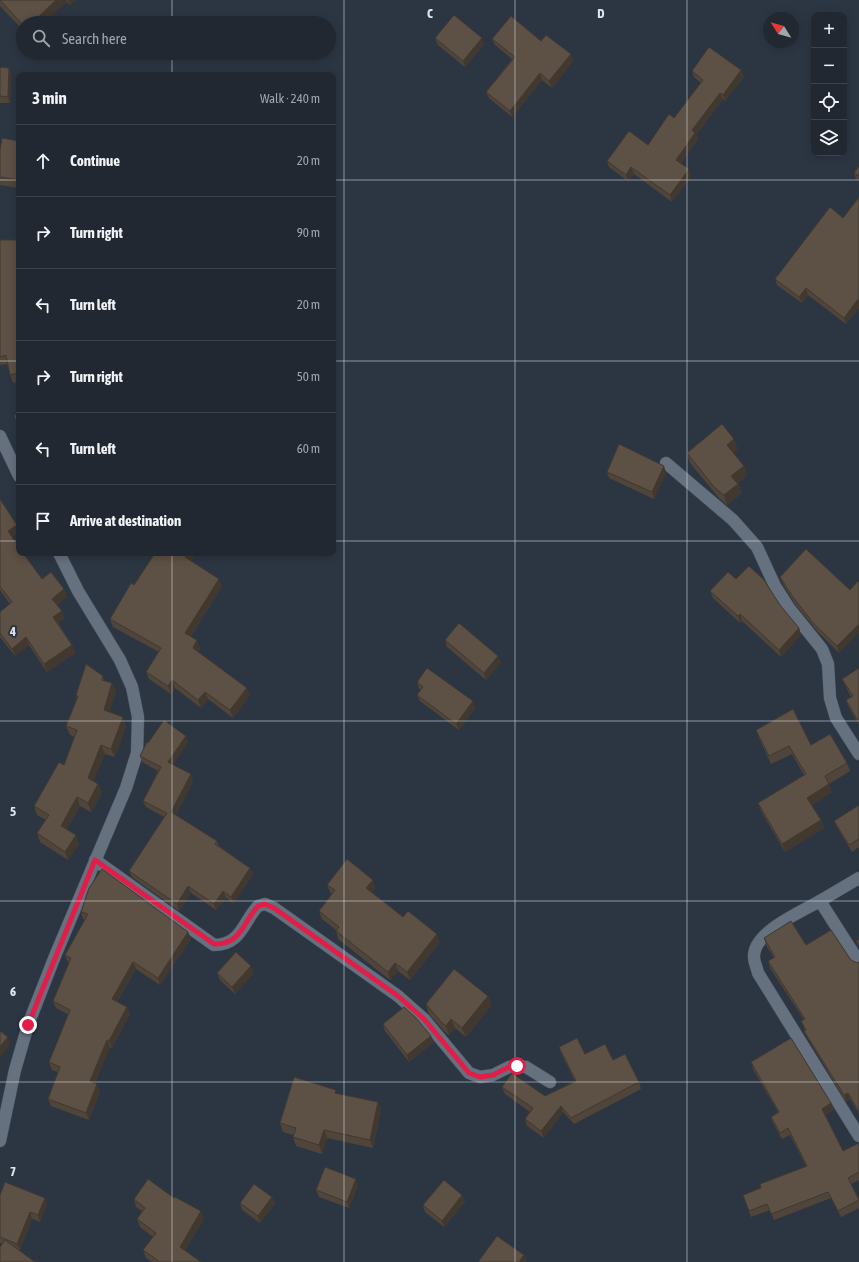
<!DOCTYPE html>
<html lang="en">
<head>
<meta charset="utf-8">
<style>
  :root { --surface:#212832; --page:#29303a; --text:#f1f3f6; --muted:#a2a6ac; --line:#3e444d }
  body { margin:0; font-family:"Asap Condensed",sans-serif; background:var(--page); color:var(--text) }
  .controls { position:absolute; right:12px; top:12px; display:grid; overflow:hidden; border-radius:8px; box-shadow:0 2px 10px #0003 }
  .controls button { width:36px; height:36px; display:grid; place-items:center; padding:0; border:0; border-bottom:1px solid var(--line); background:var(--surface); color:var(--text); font:20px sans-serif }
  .compass { position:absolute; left:763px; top:12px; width:36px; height:36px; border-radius:50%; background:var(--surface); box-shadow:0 2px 10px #0003; rotate:307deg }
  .stop { position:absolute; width:12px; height:12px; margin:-9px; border:3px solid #e11d48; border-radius:50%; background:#fff }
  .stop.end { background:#e11d48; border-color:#fff; box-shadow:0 1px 4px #0008 }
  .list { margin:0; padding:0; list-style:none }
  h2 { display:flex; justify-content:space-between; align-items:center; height:52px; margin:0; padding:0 16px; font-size:17px }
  h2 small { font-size:13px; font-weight:400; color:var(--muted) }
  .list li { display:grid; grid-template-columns:26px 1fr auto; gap:12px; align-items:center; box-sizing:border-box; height:72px; padding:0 16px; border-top:1px solid var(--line) }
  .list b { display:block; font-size:15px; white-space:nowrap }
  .list em { font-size:13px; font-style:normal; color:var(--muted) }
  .icon { flex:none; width:22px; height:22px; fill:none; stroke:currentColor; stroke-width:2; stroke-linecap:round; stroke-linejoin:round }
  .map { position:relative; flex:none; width:859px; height:1262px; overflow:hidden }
  .search { position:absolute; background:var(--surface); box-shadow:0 2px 10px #0003; left:16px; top:16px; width:320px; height:44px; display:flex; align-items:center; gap:10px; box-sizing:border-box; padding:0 14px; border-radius:22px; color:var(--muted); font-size:15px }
  .panel { position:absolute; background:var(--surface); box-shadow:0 2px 10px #0003; left:16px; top:72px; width:320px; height:484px; border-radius:8px }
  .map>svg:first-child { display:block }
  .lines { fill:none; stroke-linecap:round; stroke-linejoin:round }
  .minor-casing { stroke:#49525c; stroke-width:13 }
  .minor { stroke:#667180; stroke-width:12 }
  .wall { fill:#50453a }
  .shaded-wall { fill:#413830 }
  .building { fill:#5d5044; stroke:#413830 }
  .route { stroke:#e11d48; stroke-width:5 }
  .grid { fill:none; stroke:#dee5ed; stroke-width:1; stroke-opacity:0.55 }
  .grid-label { font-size:13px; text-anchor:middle; font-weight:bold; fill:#dee5ed; stroke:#2c3643; stroke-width:4; stroke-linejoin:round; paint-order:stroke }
</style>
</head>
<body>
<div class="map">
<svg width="859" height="1262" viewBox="0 0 859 1262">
  <rect width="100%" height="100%" fill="#2c3643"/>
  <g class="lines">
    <defs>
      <g id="minor">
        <polyline points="0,436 19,476"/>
        <polyline points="666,463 733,520 757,547 775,586 789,608 822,649 828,664 830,698 836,718 859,754"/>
        <path d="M95 860 214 945C241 945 243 922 258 906L265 904 274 908 398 996 424 1019 469 1073 480 1077 493 1075 509 1067 517 1066 526 1067 550 1082"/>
        <polyline points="859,878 820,901 859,962"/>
        <path d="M820 901C801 912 753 932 754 957 754 962 757 968 758 973L859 1136"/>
        <polyline points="0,1141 15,1070 28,1025 55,956 126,788 137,753 138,717 132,687 120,660 78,591 59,553"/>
      </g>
    </defs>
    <use href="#minor" class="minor-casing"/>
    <use href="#minor" class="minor"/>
  </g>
  <g class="wall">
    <polygon points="0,0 76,0 70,5 67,2 23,23 23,30 0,6"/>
    <polygon points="435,38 484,44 465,67 438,45"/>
    <polygon points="492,39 541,41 571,54 573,61 552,88 542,80 512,117 489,98 486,92 512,59 495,45"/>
    <polygon points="0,67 9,68 11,74 10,103 0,103"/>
    <polygon points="741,70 744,77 725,101 723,99 696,135 698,139 681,163 691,176 672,202 634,174 628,181 609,167 607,161 648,145 674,118 701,83 694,77 692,71"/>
    <polygon points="19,141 19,188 0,185 0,149"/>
    <polygon points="859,166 859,181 856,179 854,173"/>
    <polygon points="859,197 859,308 846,324 808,295 802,303 777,285 775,279 843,218"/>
    <polygon points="0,240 19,240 19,382 13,383 10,375 7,364 0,365"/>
    <polygon points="738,449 733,452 744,466 747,475 738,483 742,493 727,505 719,498 690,463 687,453"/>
    <polygon points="607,472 666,473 654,499 609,478"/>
    <polygon points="0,499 19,531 19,533 12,537 42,579 64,589 67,597 57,605 62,611 64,618 58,623 72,645 75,653 47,672 29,645 15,656 0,637 0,612 10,604 0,590"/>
    <polygon points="195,555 191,561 222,586 191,636 200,648 198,652 250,695 233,718 208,699 201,708 175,688 171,694 149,679 146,672 159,652 113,627 110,619 134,585"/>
    <polygon points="780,577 850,590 839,653 817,631 795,604 783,584"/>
    <polygon points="736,579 799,628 801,635 781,657 742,621 740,623 713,598 710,591"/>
    <polygon points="445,640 498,656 501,663 486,680 447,647"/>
    <polygon points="859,668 859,725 848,706 846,700 851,697 842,679"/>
    <polygon points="103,676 104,681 112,683 116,692 109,712 126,726 115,757 105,754 93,781 98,784 102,793 91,812 80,806 67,829 79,844 68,860 40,842 37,833 46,820 37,815 34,806 64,765 75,737 70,735 66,726 77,698 76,695"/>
    <polygon points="417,682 475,708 459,730 420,701 417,695 421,690 419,689"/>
    <polygon points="756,730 811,745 847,763 850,771 829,784 832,792 812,805 821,820 824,828 785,852 761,811 758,803 804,775 792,754 771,764 759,738"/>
    <polygon points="188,742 173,765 193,781 176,815 217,841 219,846 250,868 253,875 233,903 226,898 216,910 191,893 179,911 132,877 129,871 164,817 146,807 143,801 158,771 142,762 140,756 148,743"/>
    <polygon points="859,805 859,847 852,852 837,827 834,821"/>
    <polygon points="327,885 375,888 372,892 403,917 440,942 410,980 398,971 390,980 338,939 336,931 336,930 322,919 319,911 332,894 330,892"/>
    <polygon points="81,912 188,932 191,939 160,985 136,969 117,1002 127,1007 130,1014 112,1048 110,1047 95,1083 100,1091 89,1120 51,1106 48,1099 58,1072 52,1070 49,1062 69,1015 56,1008 53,1001 69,963 68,962 65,955 86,920 83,919"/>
    <polygon points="764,938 806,945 851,960 857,963 859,962 859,1114 850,1099 846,1102 807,1037 804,1031 805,1030 801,1021 804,1020 770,968 768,961 774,958 766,945"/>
    <polygon points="217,973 254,973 235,994 220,980"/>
    <polygon points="488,996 491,1006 466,1037 455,1028 449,1035 446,1033 429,1014 426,1004"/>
    <polygon points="383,1024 434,1042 409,1062 385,1031"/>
    <polygon points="559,1047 585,1054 613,1060 639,1082 641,1089 574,1124 563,1112 544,1138 527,1126 525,1119 530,1112 505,1094 502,1087 545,1096 575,1081 561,1053"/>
    <polygon points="751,1062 831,1103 834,1110 825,1115 843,1151 859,1143 859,1180 851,1184 859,1199 859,1208 841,1217 831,1198 774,1220 770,1210 751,1217 743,1195 761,1188 806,1166 790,1135 782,1139 773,1123 771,1117 778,1112 753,1069"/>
    <polygon points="337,1094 378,1102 381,1111 373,1148 327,1138 322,1154 296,1146 293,1137 293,1135 283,1132 280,1123"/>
    <polygon points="358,1186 349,1208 319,1197 316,1190"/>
    <polygon points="0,1195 47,1204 40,1222 32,1219 20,1250 0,1243"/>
    <polygon points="462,1195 465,1202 444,1227 425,1212 423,1205"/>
    <polygon points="272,1197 275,1204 260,1223 242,1210 240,1203"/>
    <polygon points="174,1198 204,1219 185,1250 201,1262 152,1262 146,1258 143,1250 153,1237 140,1227 137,1219 142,1211 136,1207 134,1199"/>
  </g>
  <g class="shaded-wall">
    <polygon points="56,0 66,0 67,2 44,23 32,23"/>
    <polygon points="68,0 76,0 70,5"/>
    <polygon points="482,38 484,44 465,67 463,61"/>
    <polygon points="571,54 573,61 552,88 549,81"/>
    <polygon points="9,68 11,74 10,103 8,97"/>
    <polygon points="741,70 744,77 725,101 723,95"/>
    <polygon points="540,73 542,80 512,117 510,111"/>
    <polygon points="720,93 723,99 696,135 698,139 679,166 676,160 692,130"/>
    <polygon points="631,167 634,174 628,181 626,175"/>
    <polygon points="689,169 691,176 672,202 670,195"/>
    <polygon points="806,288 808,295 802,303 799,297"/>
    <polygon points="859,298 859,308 846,324 844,318"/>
    <polygon points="734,439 738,449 731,455 727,445"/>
    <polygon points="664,466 666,473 654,499 652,492"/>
    <polygon points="744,466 747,475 735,485 731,476"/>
    <polygon points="738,484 742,493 727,505 724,495"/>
    <polygon points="17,525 19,531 19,533 10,539 8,531"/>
    <polygon points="188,553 194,553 195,555 188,565 185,557"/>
    <polygon points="219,579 222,586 188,640 185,633"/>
    <polygon points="64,589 67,597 55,606 52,599"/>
    <polygon points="62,611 64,618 56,625 53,617"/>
    <polygon points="740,614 742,621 740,623 738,616"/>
    <polygon points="859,624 859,633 839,653 837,646"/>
    <polygon points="799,628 801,635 781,657 779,650"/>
    <polygon points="26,637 29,645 15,656 12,649"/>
    <polygon points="197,640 200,648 195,655 193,648"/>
    <polygon points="72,645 75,653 47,672 44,664"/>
    <polygon points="498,656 501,663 486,680 484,673"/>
    <polygon points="172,680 175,688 171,694 168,686"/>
    <polygon points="112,683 116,692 107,719 104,710"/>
    <polygon points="247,688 250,695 233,718 230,710"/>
    <polygon points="205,692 208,699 201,708 198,700"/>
    <polygon points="473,701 475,708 459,730 456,724"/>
    <polygon points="123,717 126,726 115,757 111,749"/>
    <polygon points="186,736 188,742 171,769 168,762"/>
    <polygon points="101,745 105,754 91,787 88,778"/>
    <polygon points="191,774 193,781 174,819 171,812"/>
    <polygon points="98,784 102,793 91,812 88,803"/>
    <polygon points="829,784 832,792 810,806 807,798"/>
    <polygon points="77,797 80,806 64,834 61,826"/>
    <polygon points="821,820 824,828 785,852 782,844"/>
    <polygon points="76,835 79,844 68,860 65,852"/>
    <polygon points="250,868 253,875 233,903 231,897"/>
    <polygon points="373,880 375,888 369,896 366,888"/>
    <polygon points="188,886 191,893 179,911 177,904"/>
    <polygon points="223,891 226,898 216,910 214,904"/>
    <polygon points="188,932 191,939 160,985 158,978"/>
    <polygon points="437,934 440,942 410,980 407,972"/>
    <polygon points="133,962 136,969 114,1006 112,999"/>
    <polygon points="395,963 398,971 390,980 388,972"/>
    <polygon points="251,966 254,973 235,994 232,987"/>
    <polygon points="488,996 491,1006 466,1037 462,1028"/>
    <polygon points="127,1007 130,1014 112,1048 109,1041"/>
    <polygon points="451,1019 455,1028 449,1035 446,1026"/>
    <polygon points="431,1036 434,1042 409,1062 407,1055"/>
    <polygon points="8,1037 10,1045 0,1058 0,1047"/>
    <polygon points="107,1040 110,1047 93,1088 90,1081"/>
    <polygon points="97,1084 100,1091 89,1120 86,1113"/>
    <polygon points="848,1093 850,1099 846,1102 844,1095"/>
    <polygon points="378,1102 381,1111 373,1148 370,1140"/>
    <polygon points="831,1103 834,1110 824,1116 822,1109"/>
    <polygon points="561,1106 563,1112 544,1138 541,1131"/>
    <polygon points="324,1130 327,1138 322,1154 319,1145"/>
    <polygon points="356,1179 358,1186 349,1208 347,1202"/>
    <polygon points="462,1195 465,1202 444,1227 442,1221"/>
    <polygon points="272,1197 275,1204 260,1223 258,1216"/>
    <polygon points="45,1198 47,1204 40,1222 38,1215"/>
    <polygon points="201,1211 204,1219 183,1254 180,1247"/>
    <polygon points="30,1212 32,1219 20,1250 17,1244"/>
    <polygon points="524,1255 527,1261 526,1262 519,1262"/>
  </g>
  <g class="building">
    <polygon points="0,0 56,0 32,23 23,23 23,25"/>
    <polygon points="454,15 482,38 463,61 435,38"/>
    <polygon points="511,16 541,41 546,35 571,54 549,81 540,73 510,111 486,92 515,57 492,39"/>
    <polygon points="709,47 741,70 723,95 720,93 692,130 695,133 676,160 689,169 670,195 631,167 626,175 607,161 629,131 648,145 669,114 674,118 703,80 692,71"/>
    <polygon points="0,67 9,68 8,97 0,96"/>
    <polygon points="2,138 19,141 19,180 0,177 0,149"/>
    <polygon points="859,166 859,176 854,173"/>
    <polygon points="859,197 859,298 844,318 806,288 799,297 775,279 830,207 843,218"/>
    <polygon points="0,240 19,240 19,375 19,373 10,375 6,355 0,357"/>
    <polygon points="19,414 19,433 14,415"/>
    <polygon points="722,424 734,439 727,445 744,466 731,476 738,484 724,495 715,488 687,453"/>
    <polygon points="619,444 664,466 652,492 607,472"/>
    <polygon points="0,499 17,525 8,531 19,547 19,553 23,553 42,579 51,572 64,589 52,599 62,611 53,617 72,645 44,664 26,637 12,649 0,633 0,612 12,602 0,586"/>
    <polygon points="806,549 850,590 858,581 859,582 859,624 837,646 814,624 793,597 780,577"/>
    <polygon points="155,553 188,553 185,557 219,579 185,633 197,640 193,648 247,688 230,710 205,692 198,700 172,680 168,686 146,672 161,648 110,619 131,583 134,585"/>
    <polygon points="749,566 764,580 780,605 799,628 779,650 740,614 738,616 710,591 728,572 736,579"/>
    <polygon points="459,623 498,656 484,673 445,640"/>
    <polygon points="86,664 103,676 102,680 112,683 104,710 123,717 111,749 101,745 88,778 98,784 88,803 77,797 61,826 76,835 65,852 37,833 49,815 34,806 59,762 64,765 77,730 66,726 78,696 76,695"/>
    <polygon points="427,668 473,701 456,724 417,695 423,687 417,682"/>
    <polygon points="859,668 859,723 846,700 853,696 842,679"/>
    <polygon points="793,709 811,745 830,734 847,763 825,776 829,784 807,798 821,820 782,844 758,803 806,774 789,746 769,756 756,730"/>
    <polygon points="164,720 186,736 168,762 191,774 171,812 217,841 215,844 250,868 231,897 223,891 214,904 188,886 177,904 129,871 167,813 143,801 161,767 140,756 147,742 148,743"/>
    <polygon points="859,805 859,839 849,845 834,821"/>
    <polygon points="347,859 373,880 366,888 403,917 408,911 437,934 407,972 395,963 388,972 336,931 339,927 319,911 335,890 327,885"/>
    <polygon points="102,869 188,932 158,978 133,962 112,999 127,1007 109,1041 107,1040 90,1081 97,1084 86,1113 48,1099 60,1067 49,1062 70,1010 53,1001 71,958 65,955 88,914 81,912 89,888"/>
    <polygon points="791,921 806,945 831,930 851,960 857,963 859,962 859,1112 848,1093 844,1095 804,1031 806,1030 801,1021 805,1019 768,961 775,957 764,938"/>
    <polygon points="859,939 859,946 856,941"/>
    <polygon points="236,952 251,966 232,987 217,973"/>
    <polygon points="454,969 488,996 462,1028 451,1019 446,1026 442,1023 426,1004"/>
    <polygon points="404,1007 416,1018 431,1036 407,1055 383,1024"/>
    <polygon points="0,1031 8,1037 0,1047"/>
    <polygon points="577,1038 585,1054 605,1044 613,1060 625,1054 639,1082 571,1118 561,1106 541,1131 525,1119 533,1108 502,1087 512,1073 545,1096 576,1081 559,1047"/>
    <polygon points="791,1038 831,1103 822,1109 843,1151 859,1143 859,1172 848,1178 859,1200 838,1211 828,1192 771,1214 767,1204 749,1211 743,1195 761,1188 760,1184 807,1166 788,1128 780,1133 771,1117 779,1112 751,1062"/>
    <polygon points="294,1077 336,1090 335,1093 378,1102 370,1140 324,1130 319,1145 293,1137 296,1128 280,1123"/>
    <polygon points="325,1167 356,1179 347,1202 316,1190"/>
    <polygon points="148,1179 174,1198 175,1197 201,1211 180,1247 201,1262 160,1262 143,1250 156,1233 137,1219 145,1208 134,1199"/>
    <polygon points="444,1180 462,1195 442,1221 423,1205"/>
    <polygon points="5,1182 45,1198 38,1215 30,1212 17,1244 0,1237 0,1195"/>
    <polygon points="254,1184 272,1197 258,1216 240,1203"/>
    <polygon points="497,1236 524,1255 519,1262 478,1262"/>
    <polygon points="5,1240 35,1262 0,1262 0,1247"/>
  </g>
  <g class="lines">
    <path class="route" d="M28 1025 95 860 214 944C241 945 243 922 258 906L265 904 274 908 398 996 424 1019 469 1073 480 1077 493 1075 509 1067 517 1066"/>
  </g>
  <path class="grid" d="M172 0V23M344 0V1262M515 0V1262M687 0V1262M172 53V75M0 180H19M333 180H859M0 361H19M333 361H859M0 541H19M333 541H859M172 553V1262M0 721H859M0 901H859M0 1082H859"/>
  <g class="grid-label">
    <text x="430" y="18">C</text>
    <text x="601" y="18">D</text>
    <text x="13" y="636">4</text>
    <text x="13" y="816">5</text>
    <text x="13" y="996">6</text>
    <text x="13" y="1176">7</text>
  </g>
</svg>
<div class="controls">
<button>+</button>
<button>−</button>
<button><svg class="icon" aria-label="locate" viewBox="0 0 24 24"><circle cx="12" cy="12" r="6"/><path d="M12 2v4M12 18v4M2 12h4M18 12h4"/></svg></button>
<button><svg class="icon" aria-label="layers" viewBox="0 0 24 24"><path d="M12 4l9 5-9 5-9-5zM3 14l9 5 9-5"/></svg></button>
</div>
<svg class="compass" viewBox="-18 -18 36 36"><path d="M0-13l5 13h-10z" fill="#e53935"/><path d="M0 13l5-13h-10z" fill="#a2a6ac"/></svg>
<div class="stop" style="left:517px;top:1066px"></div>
<div class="stop end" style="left:28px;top:1025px"></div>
<div class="search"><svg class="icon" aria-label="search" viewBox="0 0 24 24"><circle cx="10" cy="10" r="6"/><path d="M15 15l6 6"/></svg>Search here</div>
<section class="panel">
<h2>3 min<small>Walk · 240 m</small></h2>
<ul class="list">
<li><svg class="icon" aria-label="ahead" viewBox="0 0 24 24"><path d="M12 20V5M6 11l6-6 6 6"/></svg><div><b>Continue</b></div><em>20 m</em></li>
<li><svg class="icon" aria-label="right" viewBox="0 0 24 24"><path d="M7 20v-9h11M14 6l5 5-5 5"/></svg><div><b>Turn right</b></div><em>90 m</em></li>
<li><svg class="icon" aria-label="left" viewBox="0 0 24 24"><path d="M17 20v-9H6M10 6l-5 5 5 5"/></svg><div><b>Turn left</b></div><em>20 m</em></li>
<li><svg class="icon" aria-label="right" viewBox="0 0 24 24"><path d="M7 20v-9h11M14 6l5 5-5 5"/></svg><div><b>Turn right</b></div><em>50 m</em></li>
<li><svg class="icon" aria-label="left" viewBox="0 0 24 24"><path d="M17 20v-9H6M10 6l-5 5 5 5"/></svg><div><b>Turn left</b></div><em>60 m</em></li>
<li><svg class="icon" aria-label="arrive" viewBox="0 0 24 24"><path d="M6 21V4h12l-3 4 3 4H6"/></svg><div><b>Arrive at destination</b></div></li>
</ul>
</section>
</div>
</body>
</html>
